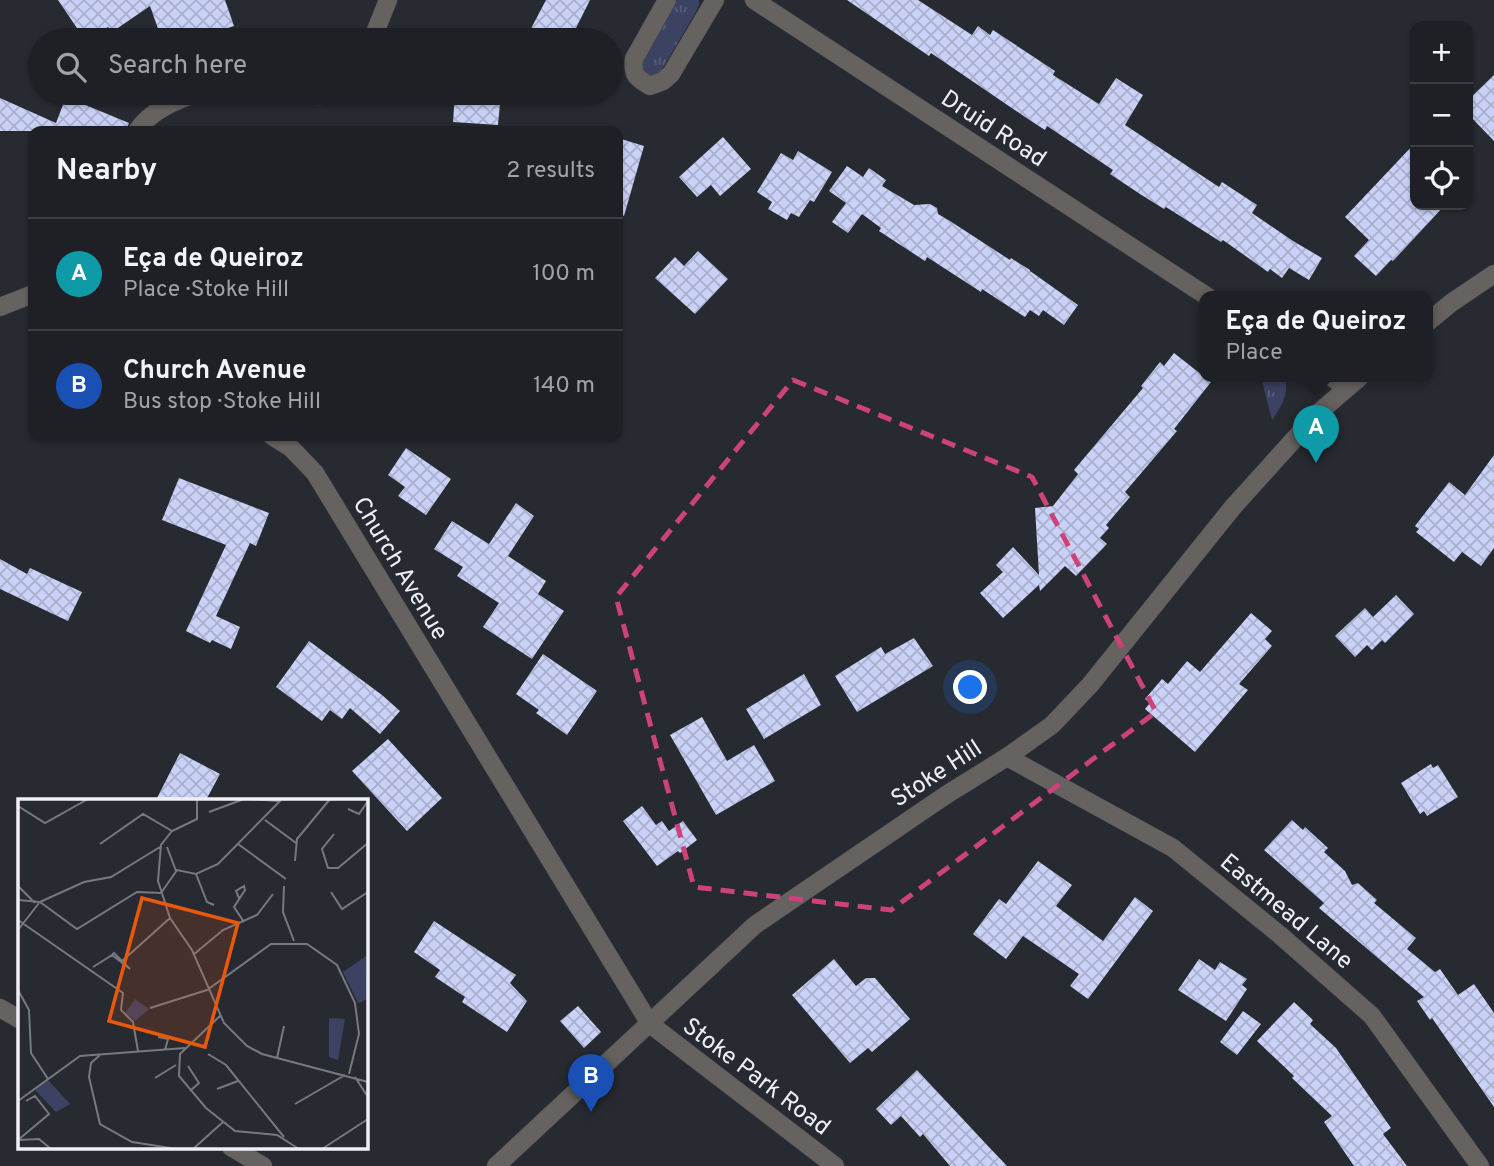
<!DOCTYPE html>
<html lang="en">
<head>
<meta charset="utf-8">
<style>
  :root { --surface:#1e2025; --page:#26282d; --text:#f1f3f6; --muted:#a1a3a7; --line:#3c3e42; --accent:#eea73d }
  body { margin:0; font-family:Overpass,sans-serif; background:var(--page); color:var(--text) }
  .controls { position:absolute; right:21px; top:21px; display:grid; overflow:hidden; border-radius:14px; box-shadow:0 2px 5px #0004 }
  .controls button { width:63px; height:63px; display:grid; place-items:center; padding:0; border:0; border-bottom:2px solid var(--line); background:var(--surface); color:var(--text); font:35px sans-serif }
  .you { position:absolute; left:971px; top:688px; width:24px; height:24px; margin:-18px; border:5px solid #fff; border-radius:50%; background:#1a73e8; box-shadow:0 0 0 10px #1a73e833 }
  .badge { display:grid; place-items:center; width:46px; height:46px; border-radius:50%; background:var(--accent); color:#fff; font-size:23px; font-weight:700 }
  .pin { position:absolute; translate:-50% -58px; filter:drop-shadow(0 2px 4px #0008) }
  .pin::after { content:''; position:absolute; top:37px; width:24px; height:21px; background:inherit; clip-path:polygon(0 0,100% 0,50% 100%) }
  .popup { position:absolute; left:1199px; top:291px; width:234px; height:91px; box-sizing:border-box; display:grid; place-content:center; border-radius:14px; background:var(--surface); filter:drop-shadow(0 2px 5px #0005); font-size:23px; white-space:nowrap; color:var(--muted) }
  .popup b { font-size:26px; color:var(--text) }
  .popup::after { content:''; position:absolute; left:50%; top:100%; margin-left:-14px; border:14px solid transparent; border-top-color:var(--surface) }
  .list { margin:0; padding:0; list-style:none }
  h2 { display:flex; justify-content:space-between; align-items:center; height:91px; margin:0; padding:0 28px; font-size:30px }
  h2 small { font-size:23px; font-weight:400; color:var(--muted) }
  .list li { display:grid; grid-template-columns:46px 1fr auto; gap:21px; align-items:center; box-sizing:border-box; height:112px; padding:0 28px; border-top:2px solid var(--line) }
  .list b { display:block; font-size:26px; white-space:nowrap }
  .list p { margin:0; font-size:23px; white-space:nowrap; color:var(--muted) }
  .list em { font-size:23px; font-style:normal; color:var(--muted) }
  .icon { flex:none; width:38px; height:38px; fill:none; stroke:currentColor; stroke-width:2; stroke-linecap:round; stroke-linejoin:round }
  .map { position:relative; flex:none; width:1494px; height:1166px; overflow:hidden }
  .search { position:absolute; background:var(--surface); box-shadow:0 2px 5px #0004; left:28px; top:28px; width:595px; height:77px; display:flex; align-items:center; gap:18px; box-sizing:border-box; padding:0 24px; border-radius:38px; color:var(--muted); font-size:26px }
  .panel { position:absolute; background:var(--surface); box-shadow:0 2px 5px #0004; left:28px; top:126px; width:595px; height:315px; border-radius:14px }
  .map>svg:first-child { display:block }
  .grass { fill:url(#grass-tufts) }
  .building { fill:url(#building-cross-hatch) }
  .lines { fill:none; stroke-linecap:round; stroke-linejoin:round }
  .street-casing { stroke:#44464c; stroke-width:19 }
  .street { stroke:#65625f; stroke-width:18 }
  .marked { fill:none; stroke:#cb437a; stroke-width:5; stroke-dasharray:14 9; stroke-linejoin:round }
  .labels { text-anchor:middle; stroke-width:7; stroke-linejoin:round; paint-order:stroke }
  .street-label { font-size:24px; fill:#eff0f5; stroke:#282a31 }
  .inset-road { fill:none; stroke:#78797f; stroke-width:2 }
  .view { fill:#e8590c; fill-opacity:0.15; stroke:#e8590c; stroke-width:3.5 }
  .inset-edge { fill:none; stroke:#eff0f5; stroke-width:3.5 }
</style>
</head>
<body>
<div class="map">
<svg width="1494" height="1166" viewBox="0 0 1494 1166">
  <defs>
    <pattern id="grass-tufts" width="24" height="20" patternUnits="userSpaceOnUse" patternTransform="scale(1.75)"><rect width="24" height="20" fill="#3c4262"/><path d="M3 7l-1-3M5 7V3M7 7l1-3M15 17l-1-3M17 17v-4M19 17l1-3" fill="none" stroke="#585e79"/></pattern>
    <pattern id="building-cross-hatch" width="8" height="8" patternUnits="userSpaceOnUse" patternTransform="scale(1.75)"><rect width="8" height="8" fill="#c9d1f7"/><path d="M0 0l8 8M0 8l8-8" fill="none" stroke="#a9afcc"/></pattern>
  </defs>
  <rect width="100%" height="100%" fill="#282a31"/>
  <g class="grass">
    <polygon points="677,0 699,0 699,4 696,12 661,71 655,77 647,76 641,72 639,64"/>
    <path d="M1261 377H1285C1289 394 1281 407 1272 420Z"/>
  </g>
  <g class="building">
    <polygon points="58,0 225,0 234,26 192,40 162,40 150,6 112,32 108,27 88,40 85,40"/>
    <polygon points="546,0 590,0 570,40 525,40"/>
    <polygon points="847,0 918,0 972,35 978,26 990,35 993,30 1055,71 1053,75 1099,104 1116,78 1143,95 1125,125 1219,187 1222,182 1257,205 1252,213 1293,241 1322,258 1309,280 1289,268 1282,278 1270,269 1268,272 1223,240 1221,242 1166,207 1164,209 1140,194 1110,174 1113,170 1047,126 1045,130 1031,121 931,53 929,56"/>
    <polygon points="1494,75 1494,141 1468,114 1468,100"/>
    <polygon points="455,93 501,93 498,125 453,122"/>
    <polygon points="66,97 129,123 126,131 0,131 0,98 56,123"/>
    <polygon points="723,137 751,169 720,196 711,185 697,197 679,177"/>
    <polygon points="618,138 644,146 624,216 618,215"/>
    <polygon points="1415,143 1415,205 1445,205 1393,261 1391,260 1376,276 1354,256 1369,240 1345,217"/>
    <polygon points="798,151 832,172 814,202 810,200 799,217 791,213 787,220 768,209 772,202 757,192 781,153 793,160"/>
    <polygon points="847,166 863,177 869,168 886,180 882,186 914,205 930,204 937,208 938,214 950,221 1010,260 1011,258 1030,270 1030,271 1078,305 1064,325 1043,310 1039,316 1030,310 1025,317 982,289 981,292 927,257 925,261 879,231 881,228 862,214 848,233 832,222 846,203 829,191"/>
    <polygon points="698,251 728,279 695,314 655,278 675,257 684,266"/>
    <polygon points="1174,353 1211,382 1174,429 1177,431 1125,492 1130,497 1106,525 1109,528 1100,538 1107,544 1076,576 1065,566 1040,591 1039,585 1003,618 980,593 1003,572 996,565 1013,547 1039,575 1035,508 1053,506 1078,474 1074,470 1143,388 1141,386 1160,362 1164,366"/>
    <polygon points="406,448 451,479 426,515 398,496 405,487 388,475"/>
    <polygon points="1494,455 1494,548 1481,566 1462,552 1454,562 1416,532 1419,529 1415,526 1449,482 1465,495"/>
    <polygon points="179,478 269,513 256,546 250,543 216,616 240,627 231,649 212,640 210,643 186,631 226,545 162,520"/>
    <polygon points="516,503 534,516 508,556 546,581 538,594 564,611 532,659 483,627 499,603 457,576 463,567 434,549 452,521 489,544"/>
    <polygon points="0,559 27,574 30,568 82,592 68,621 0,589"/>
    <polygon points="1396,595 1414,614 1385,643 1382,640 1372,650 1367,645 1355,657 1335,636 1365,608 1373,617"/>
    <polygon points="1251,613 1272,631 1265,639 1272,646 1239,684 1248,690 1195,752 1145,709 1150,703 1145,699 1162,679 1168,684 1187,661 1200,672"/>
    <polygon points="914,638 933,666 857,712 835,676 881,647 885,654"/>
    <polygon points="309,641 382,695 400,711 380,734 350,708 342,719 330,710 322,721 276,687"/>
    <polygon points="543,654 597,691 567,735 536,713 539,710 516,694"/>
    <polygon points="804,674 821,705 764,739 746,709"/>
    <polygon points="702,717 727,761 754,745 775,781 716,815 670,735"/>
    <polygon points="388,739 442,798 407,831 352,771"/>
    <polygon points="180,753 220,774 206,800 156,800"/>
    <polygon points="1431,764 1433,768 1438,765 1458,797 1427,816 1424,811 1420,814 1401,783"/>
    <polygon points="642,806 656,825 662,821 669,831 683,821 697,840 680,853 678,851 657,866 623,821"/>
    <polygon points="1292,820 1303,830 1305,827 1328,848 1324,852 1345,871 1352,885 1358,883 1377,900 1374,903 1416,938 1407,949 1435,972 1440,969 1458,995 1474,984 1494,1013 1494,1107 1432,1018 1430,1020 1417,1001 1424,997 1319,908 1324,903 1264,850"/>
    <polygon points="1038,861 1072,885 1056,906 1103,941 1135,897 1153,911 1088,999 1070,986 1079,974 1023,936 1006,959 973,934 999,899 1006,904"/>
    <polygon points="434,921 516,975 510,983 527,1001 507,1032 462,1002 465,997 435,977 440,970 414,952"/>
    <polygon points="834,959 856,986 866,978 875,978 910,1019 872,1052 868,1048 850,1063 792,995"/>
    <polygon points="1199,959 1215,970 1220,962 1247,979 1242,985 1247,989 1226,1021 1178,990"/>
    <polygon points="1294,1002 1313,1020 1310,1024 1336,1048 1391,1128 1383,1134 1407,1166 1354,1166 1324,1122 1332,1116 1292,1078 1294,1076 1257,1041"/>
    <polygon points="578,1006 601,1032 584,1048 560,1021"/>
    <polygon points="1243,1011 1261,1024 1237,1055 1220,1042"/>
    <polygon points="917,1070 987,1145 1007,1166 950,1166 923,1134 920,1137 901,1116 891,1125 876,1109"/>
  </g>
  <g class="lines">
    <defs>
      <g id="street">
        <path d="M667 0 634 59C632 76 637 78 650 86L663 81 671 74 715 0"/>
        <polyline points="754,0 1208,297"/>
        <polyline points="372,40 388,0"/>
        <polyline points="283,93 319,96 338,93"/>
        <path d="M137 131C151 110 176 100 199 93"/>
        <polyline points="0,307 33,294"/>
        <polyline points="1428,322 1451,303 1494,274"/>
        <polyline points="1331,377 1347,388"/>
        <polyline points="272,436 291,448 315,473 650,1024 835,1166"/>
        <polyline points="1007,757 1173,848 1280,935 1372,1016 1480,1166"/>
        <polyline points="0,1008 19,1019"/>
        <polyline points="231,1147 263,1166"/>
        <polyline points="496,1166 755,925 946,795 1007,757 1052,725 1090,685 1233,507 1317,414 1360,377"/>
      </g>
    </defs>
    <use href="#street" class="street-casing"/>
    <use href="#street" class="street"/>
  </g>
  <path class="marked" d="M793 380 1032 477 1156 712 891 910 694 887 616 597Z"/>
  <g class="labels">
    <g class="street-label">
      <text transform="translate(994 128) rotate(33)" y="8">Druid Road</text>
      <text transform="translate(401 568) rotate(59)" y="8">Church Avenue</text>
      <text transform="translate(936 773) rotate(-33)" y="8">Stoke Hill</text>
      <text transform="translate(1287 911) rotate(40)" y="8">Eastmead Lane</text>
      <text transform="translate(757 1076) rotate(37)" y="8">Stoke Park Road</text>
    </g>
  </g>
  <g transform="translate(18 799)">
    <rect width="350" height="350" fill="#282a31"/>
    <path d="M311 219 327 220 320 261 311 258ZM30 281 52 305 38 313 17 291Z" fill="#3c4262"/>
    <path d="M117 200 131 210 117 222 107 214Z" fill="#3c4262"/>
    <path d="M348 157 350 200 340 204 325 173Z" fill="#3c4262"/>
    <path class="inset-road" d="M179 0V20L154 32 143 46 140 82 152 119 174 151 206 224 229 247 244 255 350 283M231 0 261 2M0 7 27 24 70 0M330 10 341 15 350 2M191 13 226 0M247 21 278 44M316 35 304 50 310 69H320L350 44M82 45 125 15 154 32M220 45 268 80M149 48 158 72M277 62 279 40 312 0M178 75 189 103 196 106M0 87 17 104M266 87 265 113 276 142M313 93 324 110 350 93M143 94 159 71 178 75 200 65 263 1M221 99 218 92 226 87 227 91 216 108 226 123M0 101 22 103 66 83 93 78 142 48M22 103 59 130 119 93 143 94M0 121 105 194 103 211 115 223 120 252M0 131 21 104M175 156 205 131 239 116 255 95M103 163 152 119M75 168 94 156 96 154 112 170 94 156M0 191 11 211 13 254 30 280M132 209 189 191 253 145H289L319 166 337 204 341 235 331 275M203 216 162 255 161 277 188 309 217 332 259 336 281 350M140 238 150 240 147 251M190 255 208 266 266 338M82 256 73 264 71 278 82 325 114 343 159 350M259 259 266 227M170 267 181 284 172 292M337 278 350 298M137 279 158 266M199 290 220 282M0 302 62 257 167 249M277 305 327 276M0 341 31 315 17 297 8 302M0 341 21 340 33 350M175 350 205 323M304 350 350 320"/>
    <path class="view" d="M124 99 220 124 187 248 91 222Z"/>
    <rect width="350" height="350" class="inset-edge"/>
  </g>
</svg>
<div class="controls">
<button>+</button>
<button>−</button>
<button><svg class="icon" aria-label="locate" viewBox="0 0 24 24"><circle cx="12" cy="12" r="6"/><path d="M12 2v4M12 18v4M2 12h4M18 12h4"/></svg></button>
</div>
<div class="you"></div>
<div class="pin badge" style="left:1316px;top:463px;background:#0f9aa8">A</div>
<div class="popup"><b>Eça de Queiroz</b>Place</div>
<div class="pin badge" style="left:591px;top:1112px;background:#1a4fb4">B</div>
<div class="search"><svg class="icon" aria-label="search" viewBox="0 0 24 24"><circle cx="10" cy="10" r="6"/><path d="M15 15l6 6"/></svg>Search here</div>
<section class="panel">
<h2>Nearby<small>2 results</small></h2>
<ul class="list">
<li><span class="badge" style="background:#0f9aa8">A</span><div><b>Eça de Queiroz</b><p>Place · Stoke Hill</p></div><em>100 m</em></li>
<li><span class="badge" style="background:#1a4fb4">B</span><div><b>Church Avenue</b><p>Bus stop · Stoke Hill</p></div><em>140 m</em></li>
</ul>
</section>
</div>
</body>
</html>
